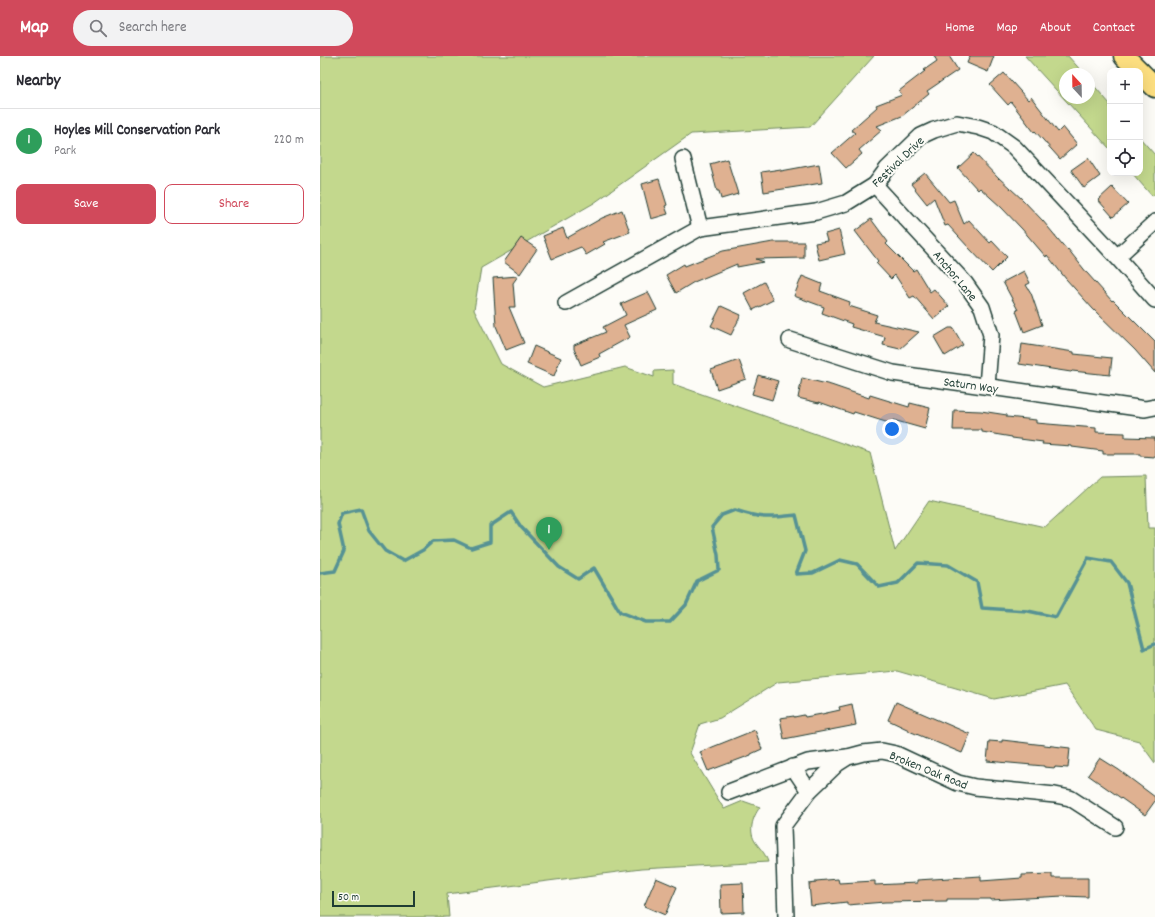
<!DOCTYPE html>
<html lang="en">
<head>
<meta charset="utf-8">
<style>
  :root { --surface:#fff; --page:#f2f2f3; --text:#2b2b33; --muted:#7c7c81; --line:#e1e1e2; --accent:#d1495b }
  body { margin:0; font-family:Dekko,sans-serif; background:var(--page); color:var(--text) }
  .controls { position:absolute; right:12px; top:12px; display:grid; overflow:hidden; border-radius:8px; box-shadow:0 4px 16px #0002 }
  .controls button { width:36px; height:36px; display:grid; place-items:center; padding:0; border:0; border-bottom:1px solid var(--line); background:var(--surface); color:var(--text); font:20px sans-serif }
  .compass { position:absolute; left:739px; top:12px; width:36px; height:36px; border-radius:50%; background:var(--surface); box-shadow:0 4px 16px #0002; rotate:338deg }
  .scale { position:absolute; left:12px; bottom:10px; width:83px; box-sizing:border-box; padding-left:4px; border:2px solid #1f3d34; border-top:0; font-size:11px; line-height:14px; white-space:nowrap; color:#1f3d34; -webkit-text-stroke:3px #fdfcf7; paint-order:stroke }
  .you { position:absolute; left:572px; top:373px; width:14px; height:14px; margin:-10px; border:3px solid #fff; border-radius:50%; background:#1a73e8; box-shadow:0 0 0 6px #1a73e833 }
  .badge { display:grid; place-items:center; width:26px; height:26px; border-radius:50%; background:var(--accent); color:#fff; font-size:13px; font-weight:700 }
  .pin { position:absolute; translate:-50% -33px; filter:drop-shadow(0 1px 2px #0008) }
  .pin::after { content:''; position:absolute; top:21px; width:14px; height:12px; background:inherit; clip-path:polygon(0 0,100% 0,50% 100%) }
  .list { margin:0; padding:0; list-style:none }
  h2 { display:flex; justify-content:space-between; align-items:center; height:52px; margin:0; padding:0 16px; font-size:17px }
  h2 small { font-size:13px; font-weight:400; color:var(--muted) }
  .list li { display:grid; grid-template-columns:26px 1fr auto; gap:12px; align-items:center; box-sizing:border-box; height:64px; padding:0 16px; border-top:1px solid var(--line) }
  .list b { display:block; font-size:15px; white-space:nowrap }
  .list p { margin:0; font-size:13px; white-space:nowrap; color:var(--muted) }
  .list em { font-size:13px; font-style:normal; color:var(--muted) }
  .actions { display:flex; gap:8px; padding:12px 16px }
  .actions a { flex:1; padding:9px 0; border:1px solid var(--accent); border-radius:8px; text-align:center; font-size:14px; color:var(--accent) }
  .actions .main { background:var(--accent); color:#fff }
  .icon { flex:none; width:22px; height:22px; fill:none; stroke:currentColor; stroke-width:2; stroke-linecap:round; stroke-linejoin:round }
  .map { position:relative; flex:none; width:835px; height:861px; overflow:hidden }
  header { display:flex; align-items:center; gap:24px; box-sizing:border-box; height:56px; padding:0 20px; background:var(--accent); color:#fff }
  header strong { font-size:19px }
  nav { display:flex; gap:22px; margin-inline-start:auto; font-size:14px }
  .search { width:280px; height:36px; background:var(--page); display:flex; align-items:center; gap:10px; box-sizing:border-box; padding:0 14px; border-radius:22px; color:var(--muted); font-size:15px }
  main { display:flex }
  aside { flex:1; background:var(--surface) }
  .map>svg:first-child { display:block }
  .green { fill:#c3d88d; stroke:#718a60 }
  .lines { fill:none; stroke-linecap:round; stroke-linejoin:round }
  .stream { stroke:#569294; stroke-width:3.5 }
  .building { fill:#dfb191; stroke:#1f3d34 }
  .minor-casing { stroke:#1f3d34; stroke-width:18 }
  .major-casing { stroke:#1f3d34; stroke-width:23 }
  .minor { stroke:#fdfcf7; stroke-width:15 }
  .major { stroke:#fddf80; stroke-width:20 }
  .labels { text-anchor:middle; stroke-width:4; stroke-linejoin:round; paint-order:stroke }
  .street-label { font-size:13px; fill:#1f3d34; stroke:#fdfcf7 }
</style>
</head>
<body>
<header>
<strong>Map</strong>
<div class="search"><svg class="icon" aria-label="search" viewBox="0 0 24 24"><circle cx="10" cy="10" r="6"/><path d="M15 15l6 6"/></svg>Search here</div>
<nav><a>Home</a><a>Map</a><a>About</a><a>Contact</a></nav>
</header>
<main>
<aside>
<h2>Nearby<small></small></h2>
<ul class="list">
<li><span class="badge" style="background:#2e9e5b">1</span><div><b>Hoyles Mill Conservation Park</b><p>Park</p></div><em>220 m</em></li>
</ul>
<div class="actions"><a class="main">Save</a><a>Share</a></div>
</aside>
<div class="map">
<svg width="835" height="861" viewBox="0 0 835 861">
  <rect width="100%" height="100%" fill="#fdfcf7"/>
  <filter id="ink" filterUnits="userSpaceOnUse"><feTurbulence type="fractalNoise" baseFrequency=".025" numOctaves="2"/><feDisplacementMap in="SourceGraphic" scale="8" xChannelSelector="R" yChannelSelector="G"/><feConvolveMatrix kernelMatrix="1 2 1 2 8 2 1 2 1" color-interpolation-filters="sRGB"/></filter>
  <g filter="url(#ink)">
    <g class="green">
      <path d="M0 0H554L490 71 371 78 274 147 161 212 154 254 181 308 223 331 305 311 334 321V315L353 314V328L550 397 575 495 609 445 725 471 780 421 826 420 828 472H835V707L819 685 776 674 745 629 674 643 577 615 458 626 400 662 380 668 370 697 404 753 423 745 440 751C432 762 428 776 436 787 442 795 445 797 448 806L321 813 127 838 129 861H0Z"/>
      <polygon points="705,0 748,0 764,18 745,18 745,42 769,42 769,24 790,48 790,93"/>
      <polygon points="820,82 835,99 835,138 832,140 812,117 820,117"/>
    </g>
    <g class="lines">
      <path class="stream" d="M0 517 15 515 24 495 18 468 22 457 41 453 49 475 65 495 83 505 103 494 113 485 134 484 151 492 170 486V470L191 456 201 471 239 511 258 523 274 512 300 556 326 566H350L366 549 377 525 399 514 398 499 392 471 402 459 415 454C442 463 449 462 476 459L485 495 476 518 493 517 520 504 537 508 559 531 578 527 598 507 628 509 657 526 662 552 708 555 736 561 768 502 791 506 807 527 824 593 835 588"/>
    </g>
    <g class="building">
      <polygon points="614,0 629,0 638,14 607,35 609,38 582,60 557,70 562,74 539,94 542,98 526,112 512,97 535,77 531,74 557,51 556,49 582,39 579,35 605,15 604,14 617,5"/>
      <polygon points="650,0 674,0 668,16 647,7"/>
      <polygon points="684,17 708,44 711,41 738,76 743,71 757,88 740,103 715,75 714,76 691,46 688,49 670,29"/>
      <polygon points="654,97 679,123 679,122 702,143 723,165 747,194 748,193 767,217 792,245 793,244 835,286 835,317 815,294 773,253 746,223 727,199 726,201 702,173 681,151 660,132 658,134 638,112"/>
      <polygon points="768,102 780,120 764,132 751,114"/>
      <polygon points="407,103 418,138 401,143 399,135 397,135 390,108"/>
      <polygon points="499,108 502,127 444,136 441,116 461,113 461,115"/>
      <polygon points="605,117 629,146 634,144 644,168 649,164 670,187 672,185 687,201 672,216 649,192 628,169 625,170 614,142 607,148 591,128"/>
      <polygon points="339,123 347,149 345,150 348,158 331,163 322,128"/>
      <polygon points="792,131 808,148 793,161 778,144"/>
      <polygon points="302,154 310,176 283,186 285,188 266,199 261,191 232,203 223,180 243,172 247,182 282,162"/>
      <polygon points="551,163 568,186 566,188 593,215 596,213 610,236 614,233 629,250 614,263 594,240 590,242 575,219 571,223 556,207 558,205 535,175"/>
      <polygon points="519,174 525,198 499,204 495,187 507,185 505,178"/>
      <polygon points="201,182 217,193 200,218 184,206"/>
      <polygon points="453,186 484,186 484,202 436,203 444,206 417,211 417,208 374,226 356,237 346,219 364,208 365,210 403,195"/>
      <polygon points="704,215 710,227 706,229 711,237 722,269 704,276 696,255 698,254 683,226"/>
      <polygon points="198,220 193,227 195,251 189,251 204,287 186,294 176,270 173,222"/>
      <polygon points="482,220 502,228 500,235 530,246 529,250 557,259 554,266 599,276 580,293 563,289 565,281 531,271 532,268 502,257 504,251 474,240"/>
      <polygon points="444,226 453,244 433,254 424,237"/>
      <polygon points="328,236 337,254 304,269 310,281 279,298 280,301 261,309 254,293 254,289 286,276 283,271 306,259 301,248"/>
      <polygon points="401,250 421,259 411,279 391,270"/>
      <polygon points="629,272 633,272 643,289 625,300 614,281"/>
      <polygon points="702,288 754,296 754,298 792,302 790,319 752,315 751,316 699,308"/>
      <polygon points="214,290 241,302 234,320 207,308"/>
      <polygon points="419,304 426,323 397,333 391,314"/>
      <polygon points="438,319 458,325 452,344 432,338"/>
      <polygon points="482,322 511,329 549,342 550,339 589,351 590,347 610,352 605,373 573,364 572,368 534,356 533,358 499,346 499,347 478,342"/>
      <polygon points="634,354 661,355 687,359 687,361 716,364 716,367 776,372 776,376 805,377 805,381 835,382 835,401 820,400 820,398 783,398 783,395 752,391 752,390 722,388 723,386 692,382 692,381 662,376 662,374 633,374"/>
      <polygon points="576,646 650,678 642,697 589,675 589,674 568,664"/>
      <polygon points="532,648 536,669 464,683 460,662 474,660 474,661 484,659 485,661 502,658 520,654 519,651"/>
      <polygon points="435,674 442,693 431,698 431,699 388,715 380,696"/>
      <polygon points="682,684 750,692 748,712 735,711 735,712 724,711 724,710 667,705 669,685 682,686"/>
      <polygon points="780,702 799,714 835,741 835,745 825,759 768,719"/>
      <polygon points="732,818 732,822 768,822 768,841 743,840 671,844 671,843 627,843 627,845 565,846 527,849 527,846 491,850 489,828 496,827 496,825 518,823 519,827 555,825 555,829 597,827 597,824 661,820 661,825 702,822 702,819"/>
      <polygon points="336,822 357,831 345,859 324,850"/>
      <polygon points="423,827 424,856 401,857 400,828"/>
    </g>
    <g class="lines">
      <defs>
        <g id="minor">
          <polyline points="363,103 380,172"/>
          <polyline points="555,129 645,227 662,251 671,279 667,330"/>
          <polyline points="797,201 835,166"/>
          <polyline points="246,247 380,172 496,156 526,147 555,129 567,113 601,80 614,74 637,67 658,71 673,76 694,91 797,201 835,244"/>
          <polyline points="470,284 573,317 825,353 835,351"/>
          <polyline points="473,711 489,735"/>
          <polyline points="409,736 488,706 527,701"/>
          <polyline points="466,861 463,770 489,735 517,708 528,701 543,697 562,695 576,698 638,727 655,731 735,739 750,742 795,771"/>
        </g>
        <g id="major">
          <polyline points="804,0 819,15"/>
          <polyline points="820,16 835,31"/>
        </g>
      </defs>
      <use href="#minor" class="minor-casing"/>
      <use href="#major" class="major-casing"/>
      <use href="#minor" class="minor"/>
      <use href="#major" class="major"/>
    </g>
  </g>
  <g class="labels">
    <g class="street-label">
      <text transform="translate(577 105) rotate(-44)" y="5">Festival Drive</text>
      <text transform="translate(636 219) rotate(50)" y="5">Anchor Lane</text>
      <text transform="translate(651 328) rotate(8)" y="5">Saturn Way</text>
      <text transform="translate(609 713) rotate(22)" y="5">Broken Oak Road</text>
    </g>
  </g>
</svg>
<div class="controls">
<button>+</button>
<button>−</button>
<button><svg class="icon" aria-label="locate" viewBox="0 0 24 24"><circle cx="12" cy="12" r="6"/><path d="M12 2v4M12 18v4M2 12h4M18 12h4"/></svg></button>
</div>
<svg class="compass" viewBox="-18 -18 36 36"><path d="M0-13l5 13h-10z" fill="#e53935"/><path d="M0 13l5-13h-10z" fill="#7c7c81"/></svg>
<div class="scale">50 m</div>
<div class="you"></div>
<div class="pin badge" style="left:229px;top:494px;background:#2e9e5b">1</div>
</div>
</main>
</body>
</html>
